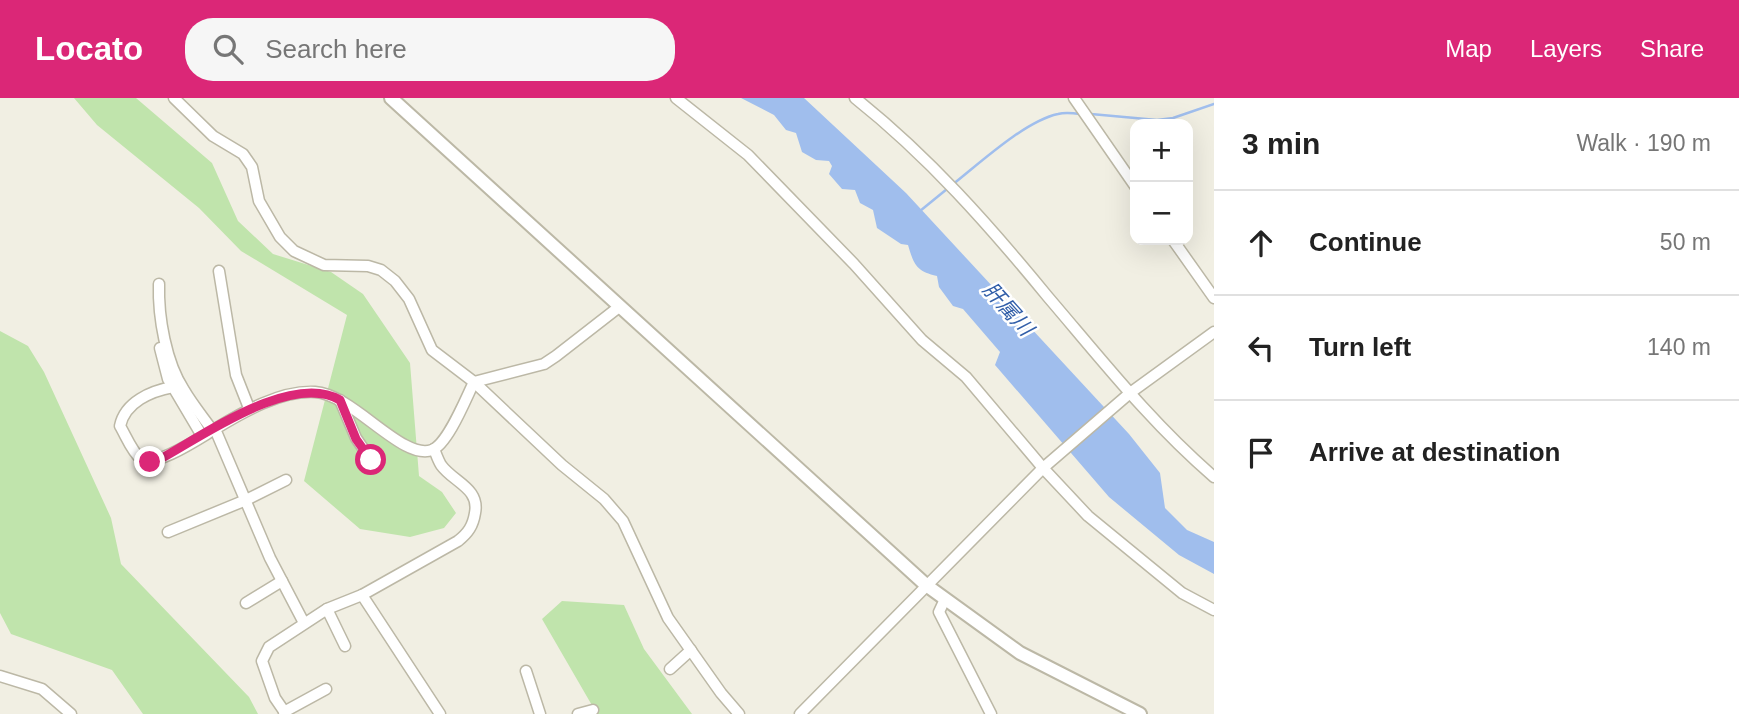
<!DOCTYPE html>
<html lang="en">
<head>
<meta charset="utf-8">
<style>
  :root { --surface:#fff; --page:#f6f6f6; --text:#222; --muted:#767676; --line:#e0e0e0; --accent:#db2777 }
  body { margin:0; font-family:Helvetica,"Noto Sans JP",sans-serif; background:var(--page); color:var(--text) }
  .controls { position:absolute; right:21px; top:21px; display:grid; overflow:hidden; border-radius:14px; box-shadow:0 7px 28px #0002 }
  .controls button { width:63px; height:63px; display:grid; place-items:center; padding:0; border:0; border-bottom:2px solid var(--line); background:var(--surface); color:var(--text); font:35px sans-serif }
  .stop { position:absolute; width:21px; height:21px; margin:-16px; border:5px solid #db2777; border-radius:50%; background:#fff }
  .stop.end { background:#db2777; border-color:#fff; box-shadow:0 2px 7px #0008 }
  .list { margin:0; padding:0; list-style:none }
  h2 { display:flex; justify-content:space-between; align-items:center; height:91px; margin:0; padding:0 28px; font-size:30px }
  h2 small { font-size:23px; font-weight:400; color:var(--muted) }
  .list li { display:grid; grid-template-columns:46px 1fr auto; gap:21px; align-items:center; box-sizing:border-box; height:105px; padding:0 28px; border-top:2px solid var(--line) }
  .list b { display:block; font-size:26px; white-space:nowrap }
  .list em { font-size:23px; font-style:normal; color:var(--muted) }
  .icon { flex:none; width:38px; height:38px; fill:none; stroke:currentColor; stroke-width:2; stroke-linecap:round; stroke-linejoin:round }
  .map { position:relative; flex:none; width:1214px; height:616px; overflow:hidden }
  header { display:flex; align-items:center; gap:42px; box-sizing:border-box; height:98px; padding:0 35px; background:var(--accent); color:#fff }
  header strong { font-size:33px }
  nav { display:flex; gap:38px; margin-inline-start:auto; font-size:24px }
  .search { width:490px; height:63px; background:var(--page); display:flex; align-items:center; gap:18px; box-sizing:border-box; padding:0 24px; border-radius:28px; color:var(--muted); font-size:26px }
  main { display:flex }
  aside { flex:1; background:var(--surface) }
  .map>svg:first-child { display:block }
  .green { fill:#c0e4ac }
  .water { fill:#a0beed }
  .lines { fill:none; stroke-linecap:round; stroke-linejoin:round }
  .stream { stroke:#a0beed; stroke-width:2.5 }
  .minor-casing { stroke:#bcb8a6; stroke-width:13 }
  .tertiary-casing { stroke:#bcb8a6; stroke-width:16 }
  .minor { stroke:#fff; stroke-width:10 }
  .tertiary { stroke:#fff; stroke-width:12 }
  .route { stroke:#db2777; stroke-width:9 }
  .labels { text-anchor:middle; stroke-width:5; stroke-linejoin:round; paint-order:stroke }
  .water-label { font-size:21px; font-style:italic; fill:#325fa9; stroke:#fff }
</style>
</head>
<body>
<header>
<strong>Locato</strong>
<div class="search"><svg class="icon" aria-label="search" viewBox="0 0 24 24"><circle cx="10" cy="10" r="6"/><path d="M15 15l6 6"/></svg>Search here</div>
<nav><a>Map</a><a>Layers</a><a>Share</a></nav>
</header>
<main>
<div class="map">
<svg width="1214" height="616" viewBox="0 0 1214 616">
  <rect width="100%" height="100%" fill="#f1efe3"/>
  <g class="green">
    <polygon points="74,0 136,0 212,65 238,123 273,156 331,174 363,196 410,265 419,378 442,394 456,415 444,430 410,439 360,431 304,383 347,217 241,153 199,110 97,27"/>
    <polygon points="0,233 28,248 44,274 111,420 121,466 249,599 258,616 143,616 112,572 11,536 0,515"/>
    <polygon points="562,503 624,507 644,551 692,616 597,616 542,521"/>
  </g>
  <path class="water" d="M741 0H804L906 95 1129 336 1160 375 1165 410 1187 432 1214 444V476L1179 457 1109 399 995 267 1000 254 963 211 953 208 939 189 937 178C916 173 914 167 908 147L901 146 877 130 873 112 860 105 855 92 842 91 829 76 832 68 829 63 816 62 802 54 796 35 786 32 774 17Z"/>
  <g class="lines">
    <g class="stream">
      <polyline points="1091,16 1157,22 1173,20 1214,6"/>
      <path d="M952 87C980 65 1025 23 1058 16 1065 14 1073 15 1080 16"/>
      <polyline points="920,113 947,91"/>
    </g>
    <defs>
      <g id="minor">
        <polyline points="174,0 213,38 243,56 252,69 259,103 280,139 294,153 324,167 368,168 381,172 395,183 409,201 432,252 474,284 562,367 604,401 623,423 668,520 721,595 739,616"/>
        <polyline points="676,0 748,57 854,166 922,242 966,279 1043,370 1088,418 1182,495 1214,512"/>
        <path d="M855 0C928 58 989 127 1048 199 1101 261 1152 326 1214 379"/>
        <polyline points="1074,0 1135,88"/>
        <polyline points="1173,142 1214,200"/>
        <polyline points="219,173 236,277 249,310"/>
        <path d="M159 186C158 219 166 265 184 292 192 306 203 319 212 332"/>
        <polyline points="160,250 168,281 173,289"/>
        <polyline points="340,302 356,340 371,362"/>
        <path d="M202 338 173 289C151 293 125 304 120 328 126 338 132 354 141 361 156 370 201 339 215 331"/>
        <polyline points="168,434 246,402 286,382"/>
        <polyline points="362,497 440,616"/>
        <polyline points="945,501 939,514 991,616"/>
        <polyline points="246,505 282,483"/>
        <polyline points="327,511 345,548"/>
        <path d="M304 525 270 460 215 331C243 314 281 292 315 294 353 296 402 363 432 352 448 346 466 300 474 284L544 266 556 258 619 209"/>
        <polyline points="670,571 691,552"/>
        <polyline points="526,573 540,616"/>
        <polyline points="0,578 42,591 71,616"/>
        <polyline points="284,614 326,591"/>
        <path d="M286 616 275 600 262 563 269 549 327 511 362 497 458 443C468 435 473 428 475 415 480 390 453 384 441 367 438 362 436 356 434 351"/>
        <polyline points="578,616 593,612"/>
        <polyline points="800,616 1043,370 1130,295 1214,234"/>
      </g>
      <polyline id="tertiary" points="391,0 926,487 1020,555 1140,616"/>
    </defs>
    <use href="#minor" class="minor-casing"/>
    <use href="#tertiary" class="tertiary-casing"/>
    <use href="#minor" class="minor"/>
    <use href="#tertiary" class="tertiary"/>
  </g>
  <g class="lines">
    <path class="route" d="M150 364 162 360C204 337 292 274 340 302L356 341 371 362"/>
  </g>
  <g class="labels">
    <g class="water-label">
      <text transform="translate(1008 211) rotate(48)" y="7">肝属川</text>
    </g>
  </g>
</svg>
<div class="controls">
<button>+</button>
<button>−</button>
</div>
<div class="stop" style="left:371px;top:362px"></div>
<div class="stop end" style="left:150px;top:364px"></div>
</div>
<aside>
<h2>3 min<small>Walk · 190 m</small></h2>
<ul class="list">
<li><svg class="icon" aria-label="ahead" viewBox="0 0 24 24"><path d="M12 20V5M6 11l6-6 6 6"/></svg><div><b>Continue</b></div><em>50 m</em></li>
<li><svg class="icon" aria-label="left" viewBox="0 0 24 24"><path d="M17 20v-9H6M10 6l-5 5 5 5"/></svg><div><b>Turn left</b></div><em>140 m</em></li>
<li><svg class="icon" aria-label="arrive" viewBox="0 0 24 24"><path d="M6 21V4h12l-3 4 3 4H6"/></svg><div><b>Arrive at destination</b></div></li>
</ul>
</aside>
</main>
</body>
</html>
